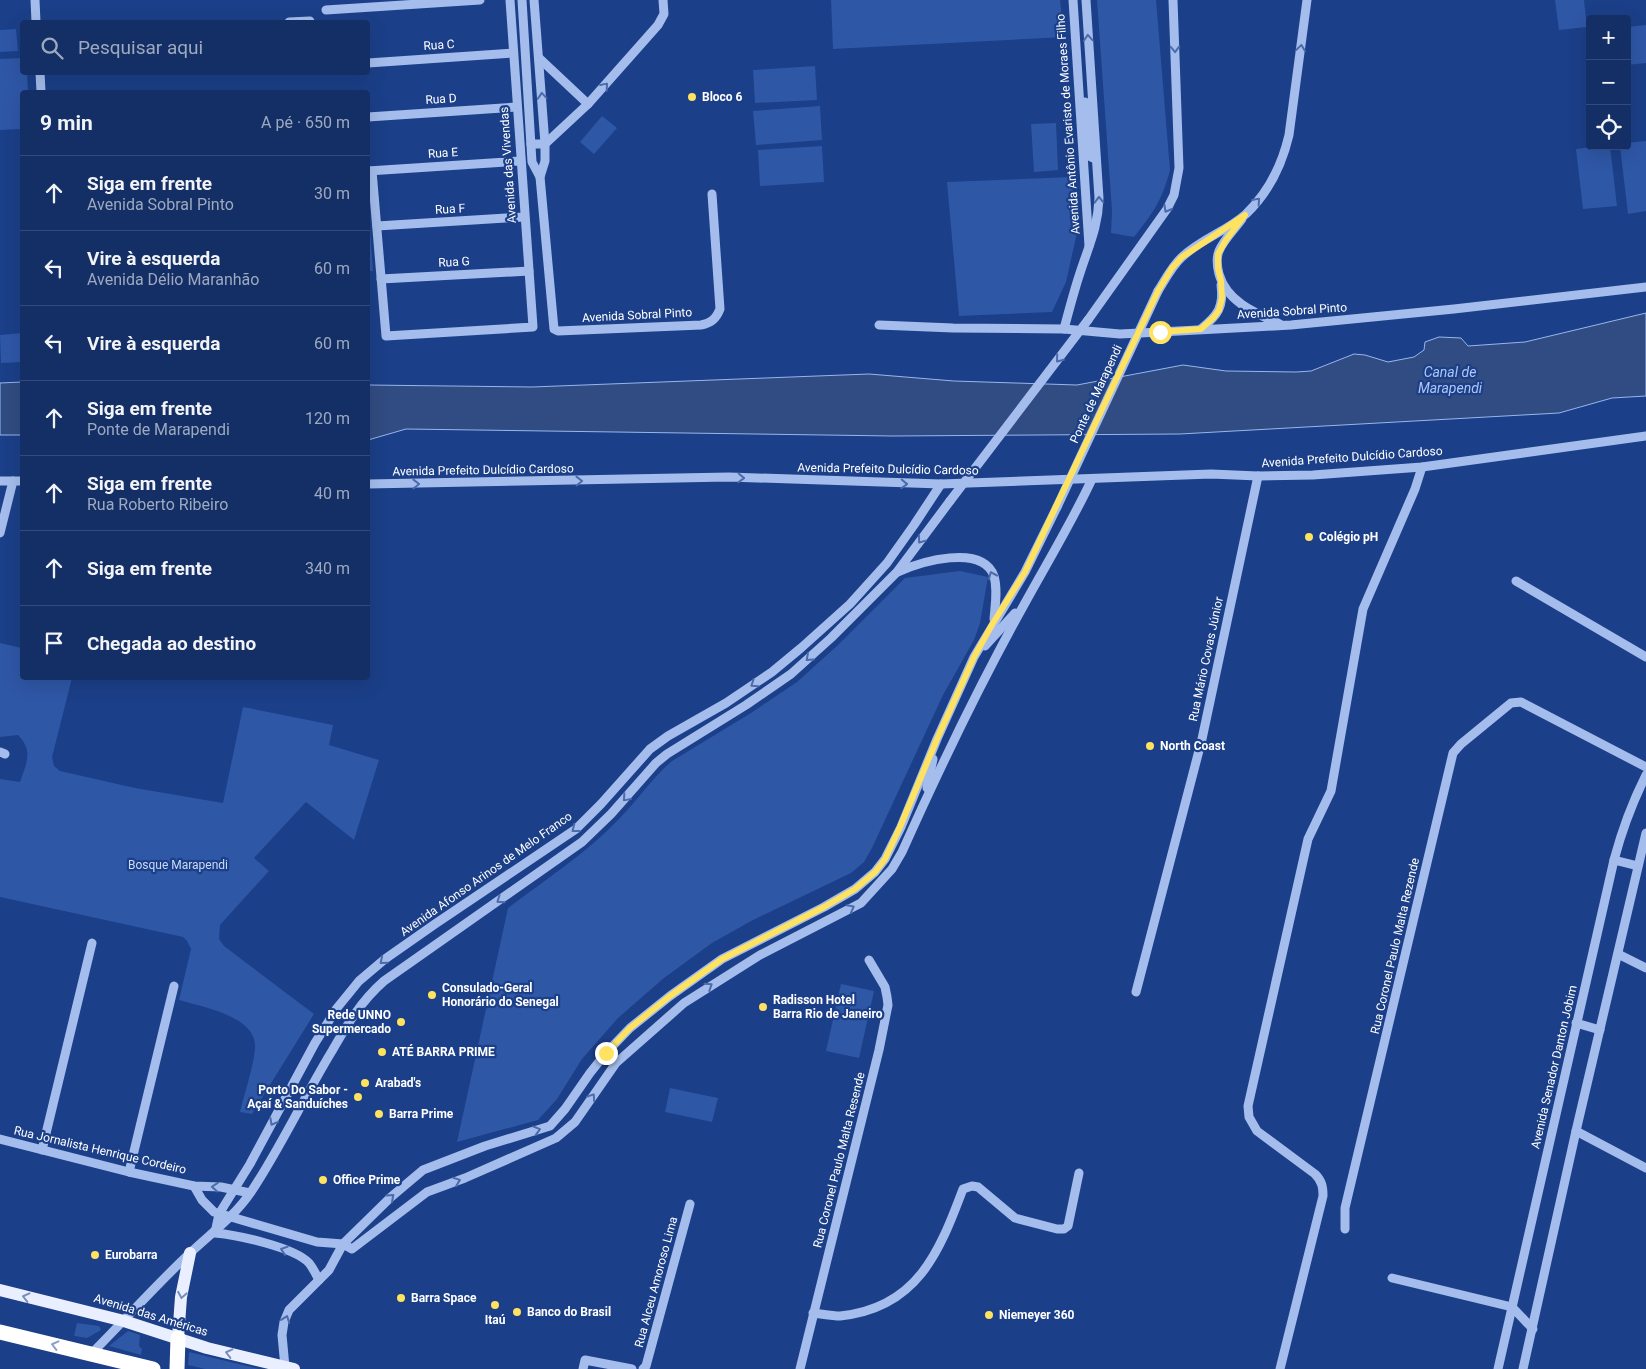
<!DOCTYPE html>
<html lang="pt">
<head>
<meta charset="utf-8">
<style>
  :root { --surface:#142f66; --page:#213b6f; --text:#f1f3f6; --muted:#9da9bf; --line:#334a7a }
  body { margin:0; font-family:Roboto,sans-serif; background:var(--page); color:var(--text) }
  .controls { position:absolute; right:15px; top:15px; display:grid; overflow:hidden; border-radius:5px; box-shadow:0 5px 20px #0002 }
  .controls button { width:45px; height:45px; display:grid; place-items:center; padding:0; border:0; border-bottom:1px solid var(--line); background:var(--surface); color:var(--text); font:25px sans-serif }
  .stop { position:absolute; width:15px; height:15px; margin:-11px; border:4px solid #fee260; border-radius:50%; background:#fff }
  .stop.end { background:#fee260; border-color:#fff; box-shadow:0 1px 5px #0008 }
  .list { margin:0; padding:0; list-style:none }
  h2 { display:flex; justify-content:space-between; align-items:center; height:65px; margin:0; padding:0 20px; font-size:21px }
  h2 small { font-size:16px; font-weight:400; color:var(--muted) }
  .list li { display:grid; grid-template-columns:32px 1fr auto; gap:15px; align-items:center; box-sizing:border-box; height:75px; padding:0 20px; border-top:1px solid var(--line) }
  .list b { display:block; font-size:19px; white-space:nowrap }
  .list p { margin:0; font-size:16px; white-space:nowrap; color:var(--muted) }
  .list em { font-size:16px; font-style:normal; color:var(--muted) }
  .icon { flex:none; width:28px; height:28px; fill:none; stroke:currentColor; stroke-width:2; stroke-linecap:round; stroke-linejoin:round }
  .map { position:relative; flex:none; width:1646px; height:1369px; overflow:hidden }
  .search { position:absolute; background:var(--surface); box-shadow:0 5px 20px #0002; left:20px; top:20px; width:350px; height:55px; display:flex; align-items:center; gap:12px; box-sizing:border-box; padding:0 18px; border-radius:5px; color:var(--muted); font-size:19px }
  .panel { position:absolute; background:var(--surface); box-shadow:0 5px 20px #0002; left:20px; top:90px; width:350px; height:590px; border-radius:5px }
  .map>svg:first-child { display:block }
  .green { fill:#2e57a6 }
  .water { fill:#314c82; stroke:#97b6ef }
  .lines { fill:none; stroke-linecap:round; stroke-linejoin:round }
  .minor { stroke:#a4bdec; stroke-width:9 }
  .major { stroke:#e9efff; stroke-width:12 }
  .highway { stroke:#fff; stroke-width:15 }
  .minor-bridge { stroke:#a4bdec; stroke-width:9 }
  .oneway { stroke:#4b6bab }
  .oneway2 { stroke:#788ebe }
  .oneway3 { stroke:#8d9fc4 }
  .route { stroke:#fee260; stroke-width:6 }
  .poi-dot { fill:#fee260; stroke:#1b3f88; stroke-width:2 }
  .labels { text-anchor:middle; stroke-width:4.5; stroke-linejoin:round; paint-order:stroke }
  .street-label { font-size:12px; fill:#fff; stroke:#1b3f88 }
  .poi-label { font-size:12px; font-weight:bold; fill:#fff; stroke:#1b3f88; text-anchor:start }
  .park-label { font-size:12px; fill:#c9daf9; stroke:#1b3f88 }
  .water-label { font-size:14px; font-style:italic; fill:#afc7f4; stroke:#1b3f88 }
</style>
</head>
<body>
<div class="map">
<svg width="1646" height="1369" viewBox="0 0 1646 1369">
  <rect width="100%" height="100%" fill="#1b3f88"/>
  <g class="green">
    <polygon points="831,0 1060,0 1064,37 833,49"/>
    <path d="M1097 0H1156L1170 170C1162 201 1153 213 1134 237L1111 233 1112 211Z"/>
    <polygon points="1555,0 1584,0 1587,27 1559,30"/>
    <polygon points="1646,25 1646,63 1627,65 1627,27"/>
    <polygon points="16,29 18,51 0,52 0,30"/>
    <polygon points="22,58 22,72 27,73 28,92 22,92 22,129 0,130 0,59"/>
    <polygon points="815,66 817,100 755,103 753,70"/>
    <polygon points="820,106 822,140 756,145 753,111"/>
    <polygon points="602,116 617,128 594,154 580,142"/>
    <polygon points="1056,123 1058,170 1034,172 1031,124"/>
    <polygon points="1646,141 1646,211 1628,214 1620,146 1627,146 1627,143"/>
    <polygon points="822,146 824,182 760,186 758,150"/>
    <polygon points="1601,146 1610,146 1617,206 1583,209 1576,149"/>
    <polygon points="1072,177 1077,233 1066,282 1052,312 959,316 947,182"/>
    <polygon points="368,229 370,229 373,271 368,271"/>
    <polygon points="22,333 22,362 1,363 0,335"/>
    <path d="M960 571 988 577 980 623 974 640 943 695 872 848 864 862 851 873 753 920 712 943 664 978 618 1018 582 1059 557 1099 538 1120 457 1142 508 908C545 880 585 854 618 820 637 801 652 778 672 761L751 713 797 682 838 645 905 578Z"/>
    <path d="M0 643 22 648V678H72L52 757 54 766 60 771 135 788 223 803 243 707 333 725 329 745 379 760 354 840 306 802 254 858 269 871 220 925 219 939 224 946 314 1014 252 1114 240 1112C244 1094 254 1066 255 1048 257 1016 202 1007 179 1000L191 949 187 941 183 937 0 897V779L20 782C26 764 34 751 18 735L0 737Z"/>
    <polygon points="841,984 874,991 859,1058 826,1051"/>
    <polygon points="670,1088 718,1098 712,1122 665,1112"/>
    <polygon points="77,1323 99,1326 101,1330 87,1338 74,1336"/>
    <polygon points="128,1331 140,1335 139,1346 142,1349 141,1355 109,1346"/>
    <polygon points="189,1352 259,1369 205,1369 188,1365"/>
  </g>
  <g class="water">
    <polygon points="1646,313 1646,396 1612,398 1559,413 1180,434 893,436 406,429 368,440 368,385 532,387 869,374 954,381 1077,385 1183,365 1226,371 1296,372 1311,371 1354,354 1365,355 1388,362 1414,357 1424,350 1425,342 1439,337 1461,338 1468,346 1525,342"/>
    <polygon points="22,382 22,435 0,435 0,383"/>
  </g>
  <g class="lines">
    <g class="minor">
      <polyline points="35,0 36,22"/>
      <polyline points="522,0 532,162 540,177"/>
      <path d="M534 0 545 144V161L540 177 554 329 558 331 701 325C711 323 716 319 720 309L712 194"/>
      <polyline points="1073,0 1089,246"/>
      <polyline points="326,10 480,0"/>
      <polyline points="289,22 310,21"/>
      <polyline points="539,58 588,104"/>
      <polyline points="368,63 513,53"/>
      <polyline points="40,72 41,92"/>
      <polyline points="1085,102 1089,151 1091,157 1096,159"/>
      <polyline points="368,117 517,107"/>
      <polyline points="531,144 545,144 588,104 658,25 664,14 663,0"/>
      <polyline points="368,171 520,161"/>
      <polyline points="372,171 386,336 533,327 510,0"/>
      <path d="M1242 219C1235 229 1224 239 1219 251 1216 258 1217 266 1219 274 1227 302 1255 313 1280 324"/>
      <polyline points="377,226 524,217"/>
      <polyline points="381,279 529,271"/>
      <path d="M1158 291C1165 280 1172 266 1182 257 1201 239 1227 231 1246 214 1269 192 1282 165 1289 135L1307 0"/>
      <polyline points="1088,320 1167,209 1174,195 1179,168 1173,0"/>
      <polyline points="879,325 953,328 1064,329 1120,334 1160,332 1291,325 1454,309 1646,287"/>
      <path d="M1064 329C1069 310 1074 291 1080 273 1089 245 1098 228 1099 198L1086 0"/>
      <path d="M1201 329C1218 315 1224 307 1221 285"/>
      <polyline points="0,481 22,481"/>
      <polyline points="368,484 729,477 941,484 1211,474 1258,476 1313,475 1422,467 1646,436"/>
      <polyline points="0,533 13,481"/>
      <path d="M898 572C920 562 982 543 994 576 998 590 995 606 994 619"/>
      <polyline points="1516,581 1646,657"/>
      <polyline points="985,646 1015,613"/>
      <polyline points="0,752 5,754"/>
      <polyline points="927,788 933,759"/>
      <polyline points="1614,860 1638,866"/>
      <polyline points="1618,954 1646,968"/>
      <polyline points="1136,992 1202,739 1258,476"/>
      <polyline points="1576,1023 1600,1030"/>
      <polyline points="1576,1131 1646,1168"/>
      <polyline points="0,1139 129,1172 194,1186 221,1187 250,1193"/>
      <polyline points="42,1150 92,943"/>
      <polyline points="129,1172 174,986"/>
      <path d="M194 1186 202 1200 214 1212 317 1242 343 1244 352 1249 427 1192 465 1178 556 1138 575 1122 616 1063 684 1003 760 955 861 903 892 869 902 852C940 767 980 684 1025 603 1048 561 1072 522 1092 479"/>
      <polyline points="1345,1229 1345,1208 1453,753 1461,744 1511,703 1521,702 1646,767"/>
      <polyline points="1392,1278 1512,1307 1533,1329"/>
      <path d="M319 1280C316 1274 313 1268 309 1263 294 1247 237 1235 215 1233L219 1214 250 1164 315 1043 337 1008 359 981 385 959 435 924 576 829 601 804 650 749 668 736 726 703 772 672 801 648 850 604 887 563 914 525 941 484"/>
      <path d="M813 1313C822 1314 832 1316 840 1316 917 1308 939 1253 963 1189L972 1186 978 1187 1015 1218 1057 1229H1064L1068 1226 1079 1173"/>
      <path d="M91 1354C124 1321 155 1286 189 1254 211 1233 234 1217 251 1192 281 1147 304 1097 332 1051 347 1025 361 1001 384 981L582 842 611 814 656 763 667 754 746 705 791 674 831 638 897 572 950 501"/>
      <polyline points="285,1367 282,1335 284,1322 289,1310 329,1270 343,1244 391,1197 423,1170 485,1146 550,1126 565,1109 590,1073 606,1053 630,1028 670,996 722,959 824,907 855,889 875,872 885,859 901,827 937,739 974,657 1025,572 1057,507"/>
      <polyline points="583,1369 585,1360 632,1369"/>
      <polyline points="643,1369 646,1366 690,1204"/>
      <polyline points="800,1369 879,1050 888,1005 887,997 885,987 869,960"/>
      <path d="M1280 1369 1323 1196C1323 1187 1322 1181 1315 1174L1257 1131 1249 1117 1248 1106 1308 839 1331 791 1363 609 1415 489 1422 467"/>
      <path d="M1498 1369 1614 860C1622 830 1632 803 1646 775"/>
      <polyline points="1523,1369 1576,1131 1646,833"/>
    </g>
    <g class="major">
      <polyline points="0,1290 124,1321 207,1348 294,1369"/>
      <polyline points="178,1338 181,1297 190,1253"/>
    </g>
    <g class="highway">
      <polyline points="0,1332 153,1369"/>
      <polyline points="177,1369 178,1338"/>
    </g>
    <g class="minor-bridge">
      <polyline points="950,501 1088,320"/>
      <polyline points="1057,507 1158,291"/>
    </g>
  </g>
  <defs><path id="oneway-chevron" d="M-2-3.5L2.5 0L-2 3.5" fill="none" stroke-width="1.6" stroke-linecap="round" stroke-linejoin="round" transform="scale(1.25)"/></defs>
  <g class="oneway">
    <use href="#oneway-chevron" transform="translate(1088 38) rotate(-94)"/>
    <use href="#oneway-chevron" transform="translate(1301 48) rotate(-82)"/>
    <use href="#oneway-chevron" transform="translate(1175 49) rotate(88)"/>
    <use href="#oneway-chevron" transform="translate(605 86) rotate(-49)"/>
    <use href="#oneway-chevron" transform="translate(542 96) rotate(-94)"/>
    <use href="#oneway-chevron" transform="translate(1099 200) rotate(-91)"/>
    <use href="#oneway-chevron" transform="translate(1257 201) rotate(-49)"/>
    <use href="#oneway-chevron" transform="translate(1167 209) rotate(120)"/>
    <use href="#oneway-chevron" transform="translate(1059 359) rotate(129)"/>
    <use href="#oneway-chevron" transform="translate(741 478) rotate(2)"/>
    <use href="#oneway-chevron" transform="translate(579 481) rotate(-1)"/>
    <use href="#oneway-chevron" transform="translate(416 484) rotate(-1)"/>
    <use href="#oneway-chevron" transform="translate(904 484) rotate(2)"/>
    <use href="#oneway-chevron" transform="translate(921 540) rotate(127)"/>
    <use href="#oneway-chevron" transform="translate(992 575) rotate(-114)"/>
    <use href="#oneway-chevron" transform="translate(809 658) rotate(138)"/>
    <use href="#oneway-chevron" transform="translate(754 684) rotate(146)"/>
    <use href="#oneway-chevron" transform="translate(626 798) rotate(131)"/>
    <use href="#oneway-chevron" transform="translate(575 829) rotate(142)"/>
    <use href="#oneway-chevron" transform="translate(500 900) rotate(145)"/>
    <use href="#oneway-chevron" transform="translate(851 908) rotate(-28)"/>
    <use href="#oneway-chevron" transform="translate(383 961) rotate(141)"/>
    <use href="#oneway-chevron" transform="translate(709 986) rotate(-33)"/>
    <use href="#oneway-chevron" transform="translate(592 1097) rotate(-56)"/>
    <use href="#oneway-chevron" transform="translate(273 1122) rotate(118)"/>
    <use href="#oneway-chevron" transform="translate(537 1130) rotate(-17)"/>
    <use href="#oneway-chevron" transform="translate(457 1181) rotate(-21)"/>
    <use href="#oneway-chevron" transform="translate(215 1187) rotate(-176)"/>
    <use href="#oneway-chevron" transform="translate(391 1197) rotate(-42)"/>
    <use href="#oneway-chevron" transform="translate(284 1250) rotate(-162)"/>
    <use href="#oneway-chevron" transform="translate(286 1319) rotate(-70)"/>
  </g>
  <g class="oneway2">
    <use href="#oneway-chevron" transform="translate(182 1295) rotate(100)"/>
    <use href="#oneway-chevron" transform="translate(26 1297) rotate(-166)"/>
    <use href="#oneway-chevron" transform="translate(229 1353) rotate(-166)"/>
  </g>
  <use class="oneway3" href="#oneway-chevron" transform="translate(55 1345) rotate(-166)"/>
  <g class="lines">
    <polyline class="route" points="606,1053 630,1028 670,996 722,959 824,907 855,889 875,872 885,859 900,827 937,739 974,657 993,623 1025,572 1158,291 1172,268 1182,257 1245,215 1226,240 1218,254 1218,268 1221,281 1222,298 1219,310 1214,317 1201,329 1160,332"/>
  </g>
  <g class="poi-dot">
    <circle cx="692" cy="97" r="5"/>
    <circle cx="1309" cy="537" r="5"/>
    <circle cx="1150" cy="746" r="5"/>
    <circle cx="432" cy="995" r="5"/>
    <circle cx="763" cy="1007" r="5"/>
    <circle cx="401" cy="1022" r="5"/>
    <circle cx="382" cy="1052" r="5"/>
    <circle cx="365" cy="1083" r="5"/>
    <circle cx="358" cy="1097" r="5"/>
    <circle cx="379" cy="1114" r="5"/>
    <circle cx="323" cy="1180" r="5"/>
    <circle cx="95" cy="1255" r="5"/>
    <circle cx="401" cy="1298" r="5"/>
    <circle cx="495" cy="1305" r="5"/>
    <circle cx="517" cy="1312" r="5"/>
    <circle cx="989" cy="1315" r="5"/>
  </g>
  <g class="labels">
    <g class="street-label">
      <text transform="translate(439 45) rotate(-4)" y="4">Rua C</text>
      <text transform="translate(441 99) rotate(-4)" y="4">Rua D</text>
      <text transform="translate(1068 124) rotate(-94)" y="4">Avenida Antônio Evaristo de Moraes Filho</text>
      <text transform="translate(443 153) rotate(-4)" y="4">Rua E</text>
      <text transform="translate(508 165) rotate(-94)" y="4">Avenida das Vivendas</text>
      <text transform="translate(450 209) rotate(-3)" y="4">Rua F</text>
      <text transform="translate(454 262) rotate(-3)" y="4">Rua G</text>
      <text transform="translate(1292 311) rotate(-4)" y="4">Avenida Sobral Pinto</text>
      <text transform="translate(637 315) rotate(-3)" y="4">Avenida Sobral Pinto</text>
      <text transform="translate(1096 394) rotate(-65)" y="4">Ponte de Marapendi</text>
      <text transform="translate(1352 457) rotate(-4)" y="4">Avenida Prefeito Dulcídio Cardoso</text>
      <text transform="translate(888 469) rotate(1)" y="4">Avenida Prefeito Dulcídio Cardoso</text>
      <text transform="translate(483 470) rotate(-1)" y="4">Avenida Prefeito Dulcídio Cardoso</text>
      <text transform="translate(1206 659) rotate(-78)" y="4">Rua Mário Covas Júnior</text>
      <text transform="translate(486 874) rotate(-35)" y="4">Avenida Afonso Arinos de Melo Franco</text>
      <text transform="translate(1395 946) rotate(-77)" y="4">Rua Coronel Paulo Malta Rezende</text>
      <text transform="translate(1554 1067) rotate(-77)" y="4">Avenida Senador Danton Jobim</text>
      <text transform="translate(100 1150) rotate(13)" y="4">Rua Jornalista Henrique Cordeiro</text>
      <text transform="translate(839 1160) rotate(-76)" y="4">Rua Coronel Paulo Malta Resende</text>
      <text transform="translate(656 1282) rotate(-75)" y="4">Rua Alceu Amoroso Lima</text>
      <text transform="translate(151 1315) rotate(17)" y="4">Avenida das Américas</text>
    </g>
    <g class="poi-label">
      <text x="702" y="101">Bloco 6</text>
      <text x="1319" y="541">Colégio pH</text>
      <text x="1160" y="750">North Coast</text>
      <text x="442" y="992">Consulado-Geral<tspan x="442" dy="14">Honorário do Senegal</tspan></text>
      <text x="773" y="1004">Radisson Hotel<tspan x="773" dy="14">Barra Rio de Janeiro</tspan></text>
      <text x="391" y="1019" text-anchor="end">Rede UNNO<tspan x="391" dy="14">Supermercado</tspan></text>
      <text x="392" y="1056">ATÉ BARRA PRIME</text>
      <text x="375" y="1087">Arabad's</text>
      <text x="348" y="1094" text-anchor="end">Porto Do Sabor -<tspan x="348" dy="14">Açaí &amp; Sanduíches</tspan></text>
      <text x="389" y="1118">Barra Prime</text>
      <text x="333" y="1184">Office Prime</text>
      <text x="105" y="1259">Eurobarra</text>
      <text x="411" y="1302">Barra Space</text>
      <text x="527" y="1316">Banco do Brasil</text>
      <text x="999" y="1319">Niemeyer 360</text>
      <text x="495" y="1324" text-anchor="middle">Itaú</text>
    </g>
    <g class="park-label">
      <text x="178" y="869">Bosque Marapendi</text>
    </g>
    <g class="water-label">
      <text x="1450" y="377">Canal de<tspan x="1450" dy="16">Marapendi</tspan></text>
    </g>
  </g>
</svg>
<div class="controls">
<button>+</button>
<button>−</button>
<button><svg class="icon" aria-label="locate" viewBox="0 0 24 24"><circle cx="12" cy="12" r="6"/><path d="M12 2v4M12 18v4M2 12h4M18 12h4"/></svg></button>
</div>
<div class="stop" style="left:1160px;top:332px"></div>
<div class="stop end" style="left:606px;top:1053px"></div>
<div class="search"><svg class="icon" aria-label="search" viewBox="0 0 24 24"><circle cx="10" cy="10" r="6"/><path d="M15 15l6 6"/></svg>Pesquisar aqui</div>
<section class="panel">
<h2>9 min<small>A pé · 650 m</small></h2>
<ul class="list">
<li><svg class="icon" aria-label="ahead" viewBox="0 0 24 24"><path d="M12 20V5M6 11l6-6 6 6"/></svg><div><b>Siga em frente</b><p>Avenida Sobral Pinto</p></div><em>30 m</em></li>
<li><svg class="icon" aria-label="left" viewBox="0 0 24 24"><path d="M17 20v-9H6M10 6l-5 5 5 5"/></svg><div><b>Vire à esquerda</b><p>Avenida Délio Maranhão</p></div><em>60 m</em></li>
<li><svg class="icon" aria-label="left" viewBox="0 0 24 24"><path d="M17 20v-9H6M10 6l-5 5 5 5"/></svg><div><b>Vire à esquerda</b></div><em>60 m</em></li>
<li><svg class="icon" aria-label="ahead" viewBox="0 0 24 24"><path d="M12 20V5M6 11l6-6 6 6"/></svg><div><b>Siga em frente</b><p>Ponte de Marapendi</p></div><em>120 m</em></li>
<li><svg class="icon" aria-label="ahead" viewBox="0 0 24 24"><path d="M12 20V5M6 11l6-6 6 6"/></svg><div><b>Siga em frente</b><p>Rua Roberto Ribeiro</p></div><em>40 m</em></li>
<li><svg class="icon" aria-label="ahead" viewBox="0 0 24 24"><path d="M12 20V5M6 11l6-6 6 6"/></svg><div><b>Siga em frente</b></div><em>340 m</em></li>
<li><svg class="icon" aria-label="arrive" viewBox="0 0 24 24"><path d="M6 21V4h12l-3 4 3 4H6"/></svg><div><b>Chegada ao destino</b></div></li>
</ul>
</section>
</div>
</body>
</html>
